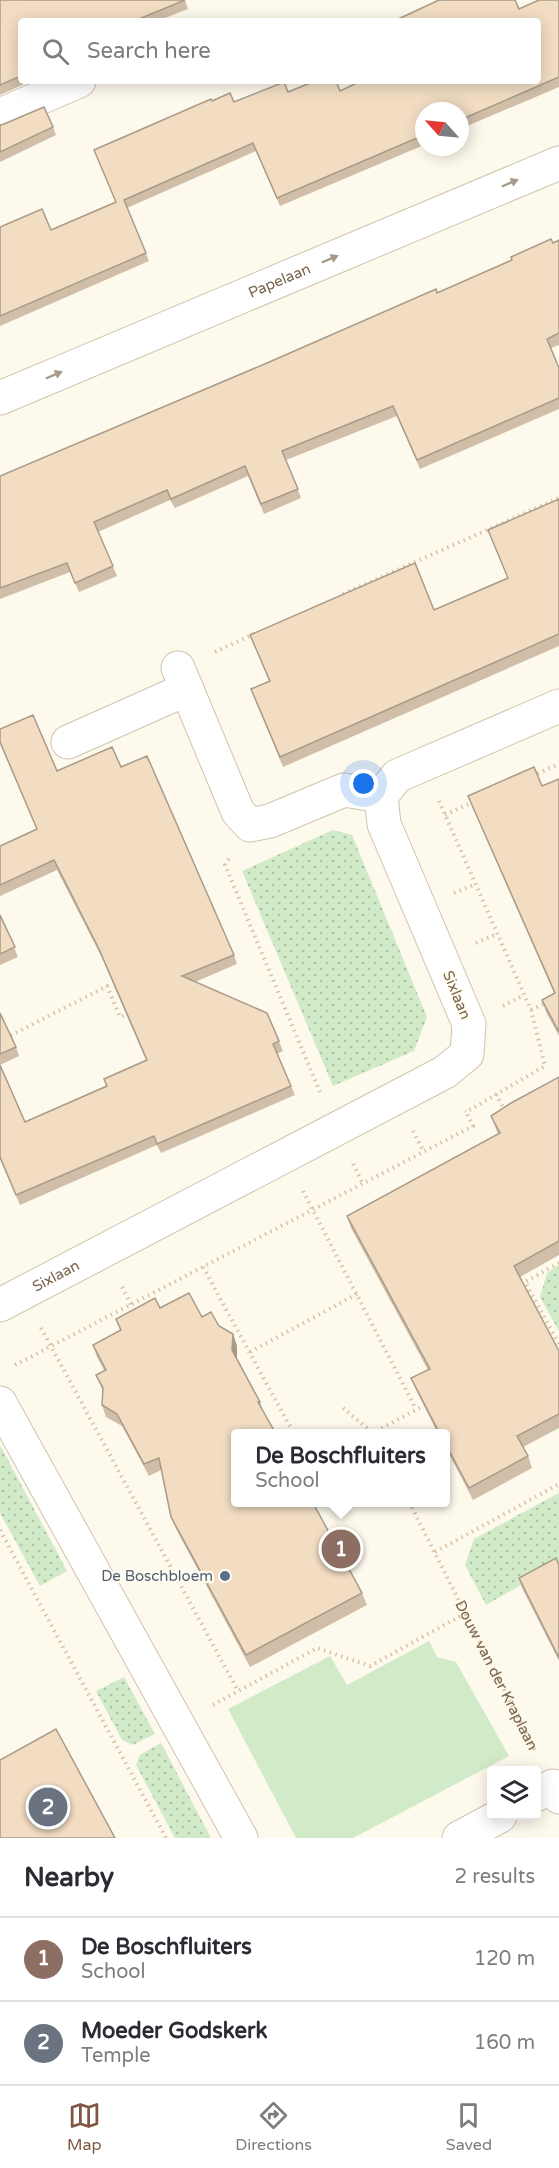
<!DOCTYPE html>
<html lang="en">
<head>
<meta charset="utf-8">
<style>
  :root { --surface:#fff; --page:#f2f2f3; --text:#2b2b33; --muted:#7c7c81; --line:#e1e1e2; --accent:#7f5641 }
  body { margin:0; font-family:"Varela Round",sans-serif; background:var(--page); color:var(--text) }
  .controls { position:absolute; right:18px; bottom:18px; display:grid; overflow:hidden; border-radius:6px; box-shadow:0 3px 15px #0003 }
  .controls button { width:54px; height:54px; display:grid; place-items:center; padding:0; border:0; border-bottom:2px solid var(--line); background:var(--surface); color:var(--text); font:30px sans-serif }
  .compass { position:absolute; left:415px; top:102px; width:54px; height:54px; border-radius:50%; background:var(--surface); box-shadow:0 3px 15px #0003; rotate:297deg }
  .you { position:absolute; left:364px; top:784px; width:21px; height:21px; margin:-15px; border:4px solid #fff; border-radius:50%; background:#1a73e8; box-shadow:0 0 0 9px #1a73e833 }
  .badge { display:grid; place-items:center; width:39px; height:39px; border-radius:50%; background:var(--accent); color:#fff; font-size:20px; font-weight:700 }
  .pin { position:absolute; translate:-50% -50%; border:3px solid #fff; box-shadow:0 2px 6px #0006 }
  .popup { position:absolute; left:231px; top:1429px; width:219px; height:78px; box-sizing:border-box; display:grid; place-content:center; border-radius:6px; background:var(--surface); filter:drop-shadow(0 2px 4px #0005); font-size:20px; white-space:nowrap; color:var(--muted) }
  .popup b { font-size:22px; color:var(--text) }
  .popup::after { content:''; position:absolute; left:50%; top:100%; margin-left:-12px; border:12px solid transparent; border-top-color:var(--surface) }
  .list { margin:0; padding:0; list-style:none }
  h2 { display:flex; justify-content:space-between; align-items:center; height:78px; margin:0; padding:0 24px; font-size:26px }
  h2 small { font-size:20px; font-weight:400; color:var(--muted) }
  .list li { display:grid; grid-template-columns:39px 1fr auto; gap:18px; align-items:center; box-sizing:border-box; height:84px; padding:0 24px; border-top:2px solid var(--line) }
  .list b { display:block; font-size:22px; white-space:nowrap }
  .list p { margin:0; font-size:20px; white-space:nowrap; color:var(--muted) }
  .list em { font-size:20px; font-style:normal; color:var(--muted) }
  .icon { flex:none; width:33px; height:33px; fill:none; stroke:currentColor; stroke-width:2; stroke-linecap:round; stroke-linejoin:round }
  .map { position:relative; flex:none; width:559px; height:1838px; overflow:hidden }
  .search { position:absolute; background:var(--surface); box-shadow:0 3px 15px #0003; left:18px; right:18px; top:18px; height:66px; display:flex; align-items:center; gap:15px; box-sizing:border-box; padding:0 21px; border-radius:6px; color:var(--muted); font-size:22px }
  .sheet { height:246px; background:var(--surface) }
  nav { display:flex; justify-content:space-around; align-items:center; box-sizing:border-box; height:84px; border-top:2px solid var(--line); background:var(--surface); font-size:16px; color:var(--muted) }
  nav a { display:grid; justify-items:center; gap:3px }
  nav .on { color:var(--accent) }
  .map>svg:first-child { display:block }
  .green { fill:url(#green-dots) }
  .pitch { fill:#d1ebc9 }
  .lines { fill:none; stroke-linecap:round; stroke-linejoin:round }
  .minor-casing { stroke:#d0c3b0; stroke-width:35 }
  .path { stroke:#d8c1a5; stroke-width:4; stroke-dasharray:1.5 4.5; stroke-linecap:butt }
  .minor { stroke:#fff; stroke-width:33 }
  .wall { fill:#d0bea8 }
  .shaded-wall { fill:#a99b88 }
  .building { fill:#f2ddc3; stroke:#a99b88; stroke-width:1.5 }
  .oneway { fill:#a89a8b }
  .service-dot { fill:#5c6f8a; stroke:#fffcf2; stroke-width:2 }
  .labels { text-anchor:middle; stroke-width:4.5; stroke-linejoin:round; paint-order:stroke }
  .street-label { font-size:15px; fill:#79644d; stroke:#fffcf2 }
  .service-label { font-size:15px; fill:#4e5e75; stroke:#fffcf2; text-anchor:end }
</style>
</head>
<body>
<div class="map">
<svg width="559" height="1838" viewBox="0 0 559 1838">
  <defs>
    <pattern id="green-dots" width="8" height="8" patternUnits="userSpaceOnUse" patternTransform="scale(1.5)"><rect width="8" height="8" fill="#d1ebc9"/><path d="M2 2h.1M6 6h.1" fill="none" stroke="#aec2a5" stroke-width="1.8" stroke-linecap="round"/></pattern>
  </defs>
  <rect width="100%" height="100%" fill="#fdf9ec"/>
  <g class="green">
    <polygon points="333,830 352,835 427,1017 414,1051 333,1086 242,871"/>
    <polygon points="559,1265 559,1331 540,1297 547,1273"/>
    <polygon points="0,1445 67,1571 40,1586 0,1513"/>
    <polygon points="559,1493 559,1563 486,1605 465,1565 474,1539"/>
    <polygon points="124,1677 155,1734 133,1745 122,1740 96,1691"/>
    <polygon points="161,1743 211,1838 175,1838 136,1765 140,1755"/>
  </g>
  <polygon class="pitch" points="429,1641 437,1657 456,1662 509,1756 353,1838 296,1838 228,1709 330,1656 347,1685"/>
  <g class="lines">
    <defs>
      <g id="minor">
        <polyline points="0,115 79,81"/>
        <path id="s2" d="M0 398 559 163"/>
        <polyline points="178,668 238,812 250,825 270,821 344,790 381,796"/>
        <polyline points="68,742 187,689"/>
        <path id="s3" d="M0 1305 445 1072 467 1054 469 1024 384 824 381 796 397 776 559 706"/>
        <polyline points="0,1403 241,1838"/>
        <polyline points="536,1795 553,1786 559,1797"/>
        <polyline points="459,1838 500,1816"/>
      </g>
    </defs>
    <use href="#minor" class="minor-casing"/>
    <g class="path">
      <polyline points="343,594 559,498"/>
      <polyline points="215,652 254,634"/>
      <polyline points="532,776 559,764"/>
      <polyline points="439,801 531,1010 545,1066 466,1112 465,1111"/>
      <polyline points="445,815 473,802"/>
      <polyline points="229,859 225,865 320,1092"/>
      <polyline points="454,893 476,884"/>
      <polyline points="476,943 497,934"/>
      <polyline points="503,1006 524,995"/>
      <polyline points="531,1010 548,1002"/>
      <polyline points="0,1041 107,986 120,1017 130,1013"/>
      <polyline points="496,1094 505,1111"/>
      <polyline points="413,1131 424,1152"/>
      <polyline points="353,1164 363,1184"/>
      <polyline points="303,1191 416,1409"/>
      <polyline points="559,1263 525,1282 559,1344"/>
      <polyline points="203,1267 294,1434"/>
      <polyline points="122,1287 131,1305"/>
      <polyline points="41,1328 238,1691"/>
      <polyline points="250,1352 357,1294"/>
      <polyline points="15,1365 473,1126 466,1112"/>
      <polyline points="343,1408 373,1433"/>
      <polyline points="371,1434 423,1406"/>
      <path id="s1" d="M409 1502 535 1751"/>
      <polyline points="0,1530 166,1838"/>
      <polyline points="435,1552 559,1484"/>
      <polyline points="213,1705 317,1648 370,1666 466,1613"/>
    </g>
    <use href="#minor" class="minor"/>
  </g>
  <g class="wall">
    <polygon points="0,0 185,0 188,9 157,21 21,21 21,81 31,81 0,95"/>
    <polygon points="559,0 559,87 460,129 460,111 424,111 424,145 280,206 256,151 127,208 149,261 0,326 0,227 51,230 116,202 94,150 212,101 234,102 288,92 340,91 519,9"/>
    <polygon points="0,125 53,127 56,135 0,162"/>
    <polygon points="559,240 559,345 551,348 559,368 559,409 420,469 397,416 286,460 301,498 264,514 248,476 175,508 170,500 98,532 117,576 79,592 70,572 0,599 0,476 437,293"/>
    <polygon points="559,499 559,646 283,767 251,689 269,681 250,635 434,610 508,578 488,530"/>
    <polygon points="0,729 57,771 121,767 234,955 237,964 195,982 279,1041 283,1051 277,1054 295,1095 161,1153 157,1145 20,1205 0,1159 0,1013 16,1047 19,1056 0,1065 25,1122 106,1086 104,1079 146,1060 102,958 57,870 0,896 0,846 37,829 0,743"/>
    <polygon points="559,779 559,1036 546,1012 542,1000 554,993 468,796 542,786"/>
    <polygon points="0,915 18,957 0,965"/>
    <polygon points="559,1077 559,1255 520,1277 559,1351 559,1428 523,1447 528,1456 532,1468 473,1500 446,1448 446,1434 438,1434 416,1390 411,1378 428,1370 351,1228 347,1216 498,1134 491,1116"/>
    <polygon points="160,1308 202,1317 233,1334 237,1346 237,1358 260,1402 264,1413 362,1593 367,1605 250,1667 176,1529 171,1517 161,1470 149,1476 122,1426 106,1417 102,1405 103,1392 96,1375 104,1370 97,1357 93,1345 120,1330 116,1319"/>
    <polygon points="559,1565 559,1661 522,1588 519,1578"/>
  </g>
  <polygon class="shaded-wall" points="233,1334 237,1346 237,1362 232,1350"/>
  <g class="building">
    <polygon points="0,0 185,0 134,21 21,21 21,76 0,85"/>
    <polygon points="439,0 515,0 519,9 539,0 559,0 559,77 460,120 460,111 424,111 424,135 277,198 253,143 124,200 146,253 0,316 0,227 42,209 51,230 116,202 94,150 211,99 212,101 230,93 234,102 284,82 288,92 315,81 336,81 340,91 361,81 538,81 538,21 394,21"/>
    <polygon points="44,107 53,127 0,152 0,125 4,124"/>
    <polygon points="551,239 553,243 559,240 559,333 547,339 559,368 559,398 417,460 393,406 282,451 298,489 261,504 245,466 171,499 167,490 94,522 113,566 75,583 67,563 0,588 0,476 267,363 436,289 437,293 512,260 511,257"/>
    <polygon points="559,499 559,634 280,757 251,689 270,681 250,635 415,563 434,610 508,578 488,530"/>
    <polygon points="33,715 57,771 112,747 121,767 147,756 234,955 182,976 267,1013 279,1041 273,1044 291,1086 157,1144 154,1136 16,1195 0,1157 0,1065 25,1122 107,1086 104,1079 147,1060 99,949 54,860 0,885 0,846 37,829 0,742 0,729"/>
    <polygon points="534,767 542,786 559,779 559,1032 542,1000 555,993 468,796"/>
    <polygon points="0,915 15,947 0,954"/>
    <polygon points="0,1013 16,1047 0,1054"/>
    <polygon points="559,1077 559,1241 514,1266 559,1351 559,1414 517,1436 528,1456 469,1488 446,1445 446,1434 440,1434 411,1378 430,1369 347,1216 500,1133 491,1116 511,1103"/>
    <polygon points="189,1293 202,1317 211,1312 219,1326 233,1334 232,1350 260,1402 258,1402 276,1434 236,1434 236,1503 313,1503 362,1593 246,1655 171,1517 159,1458 144,1464 117,1414 102,1405 103,1388 96,1375 106,1370 93,1345 121,1330 116,1319 155,1298 160,1308"/>
    <polygon points="556,1558 559,1565 559,1658 519,1578"/>
    <polygon points="56,1729 115,1838 0,1838 0,1760"/>
  </g>
  <defs><path id="oneway-solid" d="M-6-.8H1V-3.2L6.5 0L1 3.2V.8H-6Z" transform="scale(1.5)"/></defs>
  <g class="oneway">
    <use href="#oneway-solid" transform="translate(510 183) rotate(-23)"/>
    <use href="#oneway-solid" transform="translate(330 259) rotate(-23)"/>
    <use href="#oneway-solid" transform="translate(54 375) rotate(-23)"/>
  </g>
  <circle class="service-dot" cx="225" cy="1576" r="6"/>
  <g class="labels">
    <g class="street-label">
      <text dy="5" stroke="none"><textPath href="#s2" startOffset="303">Papelaan</textPath></text>
      <text transform="translate(457 995) rotate(68)" y="5">Sixlaan</text>
      <text dy="5" stroke="none"><textPath href="#s3" startOffset="63">Sixlaan</textPath></text>
      <text dy="5" stroke="none"><textPath href="#s1" startOffset="194">Douw van der Kraplaan</textPath></text>
    </g>
    <g class="service-label">
      <text x="213" y="1581">De Boschbloem</text>
    </g>
  </g>
</svg>
<div class="controls">
<button><svg class="icon" aria-label="layers" viewBox="0 0 24 24"><path d="M12 4l9 5-9 5-9-5zM3 14l9 5 9-5"/></svg></button>
</div>
<svg class="compass" viewBox="-18 -18 36 36"><path d="M0-13l5 13h-10z" fill="#e53935"/><path d="M0 13l5-13h-10z" fill="#7c7c81"/></svg>
<div class="you"></div>
<div class="pin badge" style="left:341px;top:1549px;background:#8d6e63">1</div>
<div class="popup"><b>De Boschfluiters</b>School</div>
<div class="pin badge" style="left:48px;top:1807px;background:#6b7280">2</div>
<div class="search"><svg class="icon" aria-label="search" viewBox="0 0 24 24"><circle cx="10" cy="10" r="6"/><path d="M15 15l6 6"/></svg>Search here</div>
</div>
<section class="sheet">
<h2>Nearby<small>2 results</small></h2>
<ul class="list">
<li><span class="badge" style="background:#8d6e63">1</span><div><b>De Boschfluiters</b><p>School</p></div><em>120 m</em></li>
<li><span class="badge" style="background:#6b7280">2</span><div><b>Moeder Godskerk</b><p>Temple</p></div><em>160 m</em></li>
</ul>
</section>
<nav>
<a class="on"><svg class="icon" aria-label="map" viewBox="0 0 24 24"><path d="M3 6l6-2 6 2 6-2v14l-6 2-6-2-6 2zM9 4v14M15 6v14"/></svg>Map</a>
<a><svg class="icon" aria-label="directions" viewBox="0 0 24 24"><path d="M12 3l9 9-9 9-9-9zM9 14v-3h6M13 9l2 2-2 2"/></svg>Directions</a>
<a><svg class="icon" aria-label="saved" viewBox="0 0 24 24"><path d="M7 4h10v16l-5-4-5 4z"/></svg>Saved</a>
</nav>
</body>
</html>
